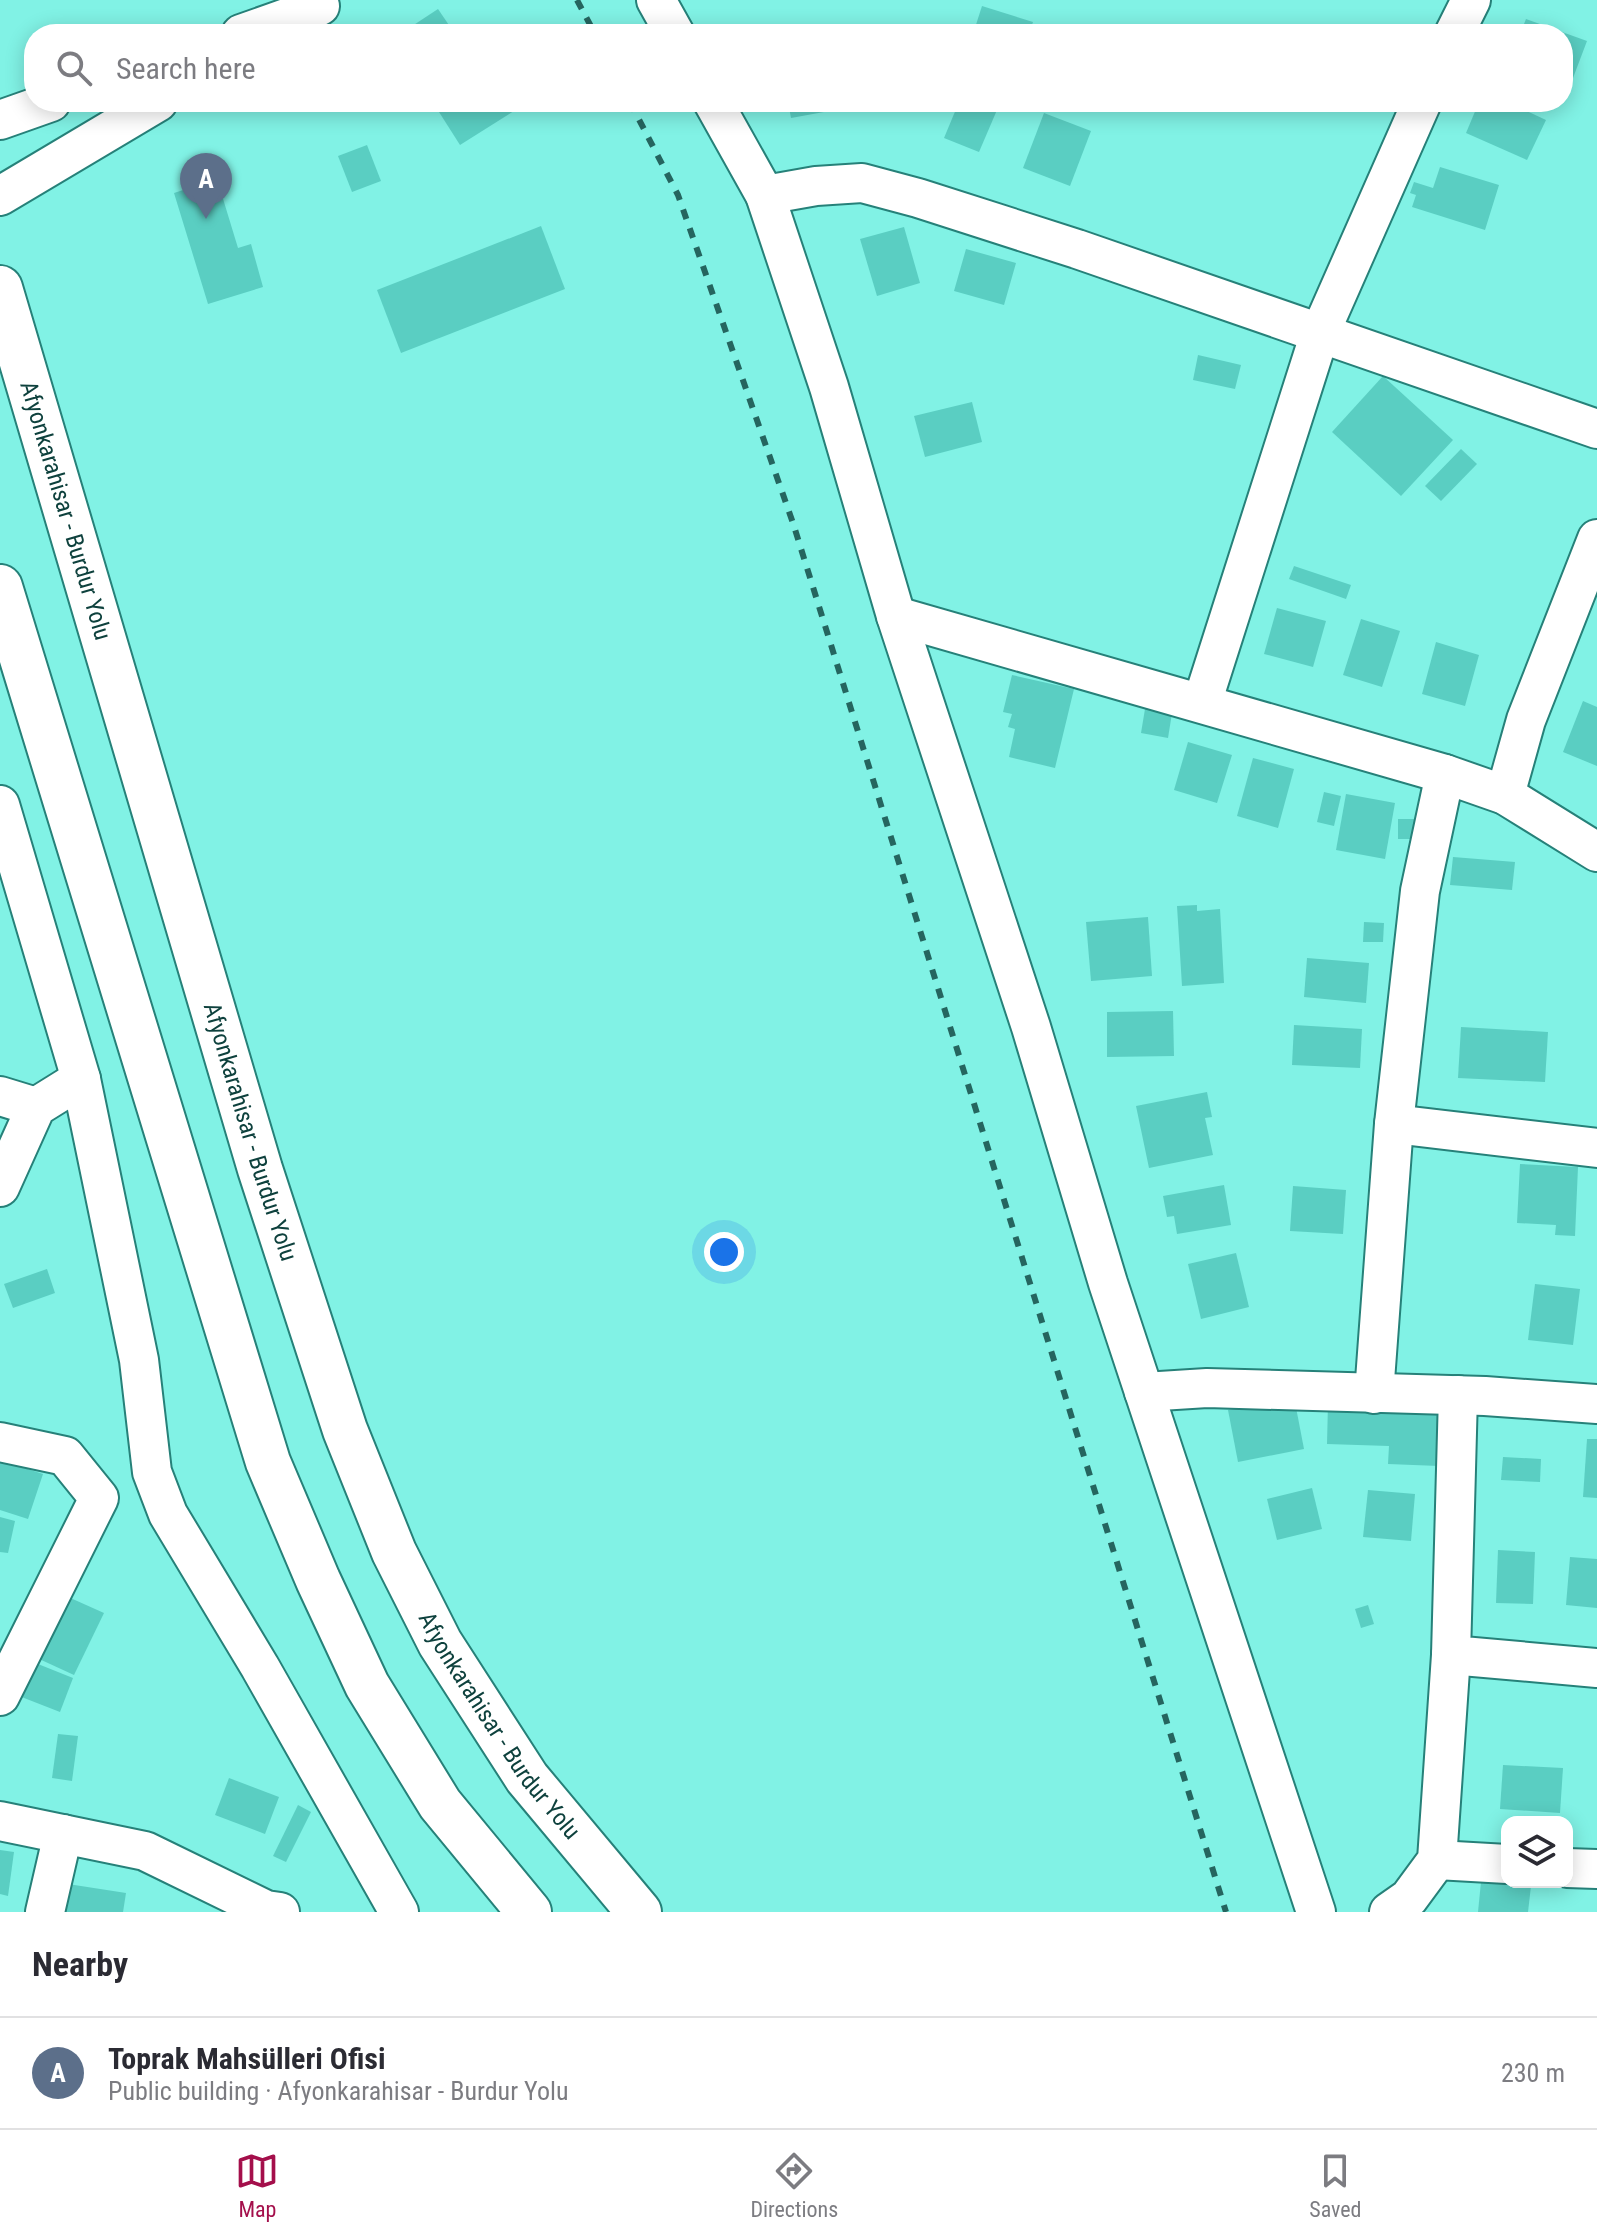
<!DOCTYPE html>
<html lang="en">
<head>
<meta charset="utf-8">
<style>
  :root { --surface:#fff; --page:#f2f2f3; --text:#2b2b33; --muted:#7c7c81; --line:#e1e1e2; --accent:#a40f4b }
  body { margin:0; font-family:"Roboto Condensed",sans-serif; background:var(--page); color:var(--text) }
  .controls { position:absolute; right:24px; bottom:24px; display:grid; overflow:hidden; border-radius:16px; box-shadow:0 4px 20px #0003 }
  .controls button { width:72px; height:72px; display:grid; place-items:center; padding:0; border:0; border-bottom:2px solid var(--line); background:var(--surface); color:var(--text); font:40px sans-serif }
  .you { position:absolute; left:724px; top:1252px; width:28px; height:28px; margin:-20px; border:6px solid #fff; border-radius:50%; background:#1a73e8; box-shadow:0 0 0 12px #1a73e833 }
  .badge { display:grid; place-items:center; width:52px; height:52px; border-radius:50%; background:var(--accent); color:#fff; font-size:26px; font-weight:700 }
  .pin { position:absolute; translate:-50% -66px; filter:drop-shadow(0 2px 4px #0008) }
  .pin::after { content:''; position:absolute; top:42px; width:28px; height:24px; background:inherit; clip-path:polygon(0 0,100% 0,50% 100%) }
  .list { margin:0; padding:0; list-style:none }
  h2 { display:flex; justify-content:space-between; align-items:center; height:104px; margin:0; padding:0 32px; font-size:34px }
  h2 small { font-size:26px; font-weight:400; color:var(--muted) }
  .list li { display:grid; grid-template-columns:52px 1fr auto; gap:24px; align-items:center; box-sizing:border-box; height:112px; padding:0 32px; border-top:2px solid var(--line) }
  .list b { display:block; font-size:30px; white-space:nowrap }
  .list p { margin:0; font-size:26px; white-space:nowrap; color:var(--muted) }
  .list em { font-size:26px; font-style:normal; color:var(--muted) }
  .icon { flex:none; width:44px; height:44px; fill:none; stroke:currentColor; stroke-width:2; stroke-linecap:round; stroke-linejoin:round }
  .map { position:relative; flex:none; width:1597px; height:1912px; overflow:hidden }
  .search { position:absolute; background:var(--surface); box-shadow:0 4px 20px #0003; left:24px; right:24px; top:24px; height:88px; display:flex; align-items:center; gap:20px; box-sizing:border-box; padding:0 28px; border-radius:32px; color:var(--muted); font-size:30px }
  .sheet { height:216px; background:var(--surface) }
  nav { display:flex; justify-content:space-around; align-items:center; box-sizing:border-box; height:112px; border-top:2px solid var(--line); background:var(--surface); font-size:22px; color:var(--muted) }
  nav a { display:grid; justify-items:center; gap:4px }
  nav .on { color:var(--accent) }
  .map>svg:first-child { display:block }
  .building { fill:#5acec2 }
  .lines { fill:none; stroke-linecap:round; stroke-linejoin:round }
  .minor-casing { stroke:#268179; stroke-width:42 }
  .highway-casing { stroke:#268179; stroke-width:48 }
  .minor { stroke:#fff; stroke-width:38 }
  .highway { stroke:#fff; stroke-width:44 }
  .rail { stroke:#25655f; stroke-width:6; stroke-dasharray:10 10; stroke-linecap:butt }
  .labels { text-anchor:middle; stroke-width:8; stroke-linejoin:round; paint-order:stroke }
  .street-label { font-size:24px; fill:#0e413d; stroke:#a5fbf0 }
</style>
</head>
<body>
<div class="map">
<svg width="1597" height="1912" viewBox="0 0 1597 1912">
  <rect width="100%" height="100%" fill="#81f2e5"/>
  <g class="building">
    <polygon points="982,6 1033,22 1029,34 973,34"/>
    <polygon points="438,9 455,34 400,34"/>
    <polygon points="1526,19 1587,41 1573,78 1563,75 1563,34 1520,34"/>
    <polygon points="455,102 528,102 460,145 439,112"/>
    <polygon points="788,102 845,102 846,108 791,118"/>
    <polygon points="959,102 978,102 997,110 979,152 944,138"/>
    <polygon points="1479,102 1507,102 1546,120 1527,160 1466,133"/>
    <polygon points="1044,113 1091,131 1070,186 1023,168"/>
    <polygon points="367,145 381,181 352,192 338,156"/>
    <polygon points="1440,167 1499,185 1485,230 1412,207 1416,195 1410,193 1414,182 1433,188"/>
    <polygon points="217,179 238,248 251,244 263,287 208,304 174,193"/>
    <polygon points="541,226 565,289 401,353 377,290"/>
    <polygon points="904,227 920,283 877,296 860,239"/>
    <polygon points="966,249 1016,263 1004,305 954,291"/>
    <polygon points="1198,355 1241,365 1235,389 1193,380"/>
    <polygon points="1383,376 1453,440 1401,496 1332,432"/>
    <polygon points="972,402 982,442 925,457 914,416"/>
    <polygon points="1461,449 1477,464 1441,501 1425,486"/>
    <polygon points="1294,566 1351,585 1346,599 1289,579"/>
    <polygon points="1277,608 1326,621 1313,667 1264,654"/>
    <polygon points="1361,619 1400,631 1382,687 1343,675"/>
    <polygon points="1436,642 1479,655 1465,706 1422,694"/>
    <polygon points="1012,675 1074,689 1055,768 1009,757 1015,729 1008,727 1012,714 1003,712"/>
    <polygon points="1583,701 1597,707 1597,766 1563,752"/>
    <polygon points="1146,703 1173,707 1168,738 1141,733"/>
    <polygon points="1188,742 1232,755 1217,803 1174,790"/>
    <polygon points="1253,758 1294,769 1278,828 1237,816"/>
    <polygon points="1324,792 1341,796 1334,826 1317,822"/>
    <polygon points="1346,794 1395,803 1385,859 1336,850"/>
    <rect x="1398" y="819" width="18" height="20"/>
    <polygon points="1453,857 1515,862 1512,890 1450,885"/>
    <polygon points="1197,905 1197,911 1220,909 1224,983 1182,986 1177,906"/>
    <polygon points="1148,917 1152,976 1091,981 1086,922"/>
    <polygon points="1364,922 1384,923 1383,942 1363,942"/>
    <polygon points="1307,958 1369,963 1366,1003 1304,997"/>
    <polygon points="1173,1011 1174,1056 1107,1057 1107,1012"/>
    <polygon points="1294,1025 1362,1029 1360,1068 1292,1065"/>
    <polygon points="1461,1027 1548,1032 1545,1082 1458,1078"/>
    <polygon points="1207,1092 1212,1117 1205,1118 1213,1155 1149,1168 1136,1106"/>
    <polygon points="1520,1164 1578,1167 1575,1236 1555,1235 1556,1225 1517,1223"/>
    <polygon points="1224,1185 1231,1225 1177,1234 1174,1216 1167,1217 1163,1196"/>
    <polygon points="1293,1186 1346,1190 1343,1234 1290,1231"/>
    <polygon points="1236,1253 1249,1307 1201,1319 1188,1264"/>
    <polygon points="47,1269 55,1293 13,1308 4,1284"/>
    <polygon points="1535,1284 1580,1289 1573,1345 1528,1340"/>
    <polygon points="1294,1397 1304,1449 1238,1462 1228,1410"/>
    <polygon points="1328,1403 1448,1407 1439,1466 1388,1464 1389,1446 1327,1444"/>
    <polygon points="1587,1439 1597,1439 1597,1498 1583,1497"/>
    <polygon points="1503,1457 1541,1459 1540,1482 1501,1480"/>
    <polygon points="0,1460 43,1474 28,1519 0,1510"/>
    <polygon points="1312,1488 1322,1529 1277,1540 1267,1499"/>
    <polygon points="1368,1490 1415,1494 1411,1541 1363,1537"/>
    <polygon points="0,1517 15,1521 8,1553 0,1552"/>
    <polygon points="1498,1550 1535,1552 1533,1604 1496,1603"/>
    <polygon points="1570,1557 1597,1559 1597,1608 1566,1605"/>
    <polygon points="66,1596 104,1613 74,1675 37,1658"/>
    <polygon points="1368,1605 1374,1624 1361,1628 1355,1609"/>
    <polygon points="33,1662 73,1678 60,1712 19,1696"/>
    <polygon points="58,1734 78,1736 72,1781 52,1778"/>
    <polygon points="1503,1765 1563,1768 1560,1813 1500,1809"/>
    <polygon points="229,1778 279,1797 265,1834 215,1815"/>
    <polygon points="298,1805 311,1812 286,1862 273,1856"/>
    <polygon points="0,1850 14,1852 8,1896 0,1894"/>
    <polygon points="1481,1882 1531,1886 1528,1912 1478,1912"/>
    <polygon points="68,1884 126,1893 123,1912 63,1912"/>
  </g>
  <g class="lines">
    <defs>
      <g id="minor">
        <polyline points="656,0 675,34"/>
        <polyline points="241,34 320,6"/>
        <polyline points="1454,34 1471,0"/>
        <polyline points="713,102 765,195 829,387 896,616 1031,1027 1108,1283 1316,1912"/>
        <polyline points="0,120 51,102"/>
        <polyline points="765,195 816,186 862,183 918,198 1077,249 1597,429"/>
        <polyline points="0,196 158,102"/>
        <polyline points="896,616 1445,774 1505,795 1597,852"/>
        <polyline points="1202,703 1320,333 1422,102"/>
        <polyline points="1505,795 1526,720 1597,539"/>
        <polyline points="0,805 81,1079 139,1360 152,1472 168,1514 260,1667 399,1912"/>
        <polyline points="0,1096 36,1107"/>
        <polyline points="1394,1124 1597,1148"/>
        <polyline points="0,1187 36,1107 81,1079"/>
        <polyline points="1144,1392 1207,1388 1485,1396 1597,1404"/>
        <polyline points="1374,1394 1394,1124 1420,891 1445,774"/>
        <polyline points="1458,1395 1451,1655 1597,1668"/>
        <polyline points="0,1442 65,1456 99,1498 0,1696"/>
        <polyline points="0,1821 145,1851 266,1910 280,1912"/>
        <polyline points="1437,1860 1507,1864"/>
        <polyline points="1567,1868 1597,1869"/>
        <polyline points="45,1912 63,1834"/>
        <polyline points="1389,1912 1409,1898 1437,1860 1451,1655"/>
      </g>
      <g id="highway">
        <path id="s1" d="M0 288 260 1169 345 1430 394 1552 440 1643 527 1778 639 1912"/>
        <polyline points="0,587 268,1462 318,1580 367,1685 440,1804 529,1912"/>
      </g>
    </defs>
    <use href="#minor" class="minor-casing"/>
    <use href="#highway" class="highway-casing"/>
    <use href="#minor" class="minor"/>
    <use href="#highway" class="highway"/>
    <g class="rail">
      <polyline points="577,0 595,34"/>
      <polyline points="630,102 678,195 793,523 1226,1912"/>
    </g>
  </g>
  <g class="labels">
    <g class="street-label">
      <text dy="8" stroke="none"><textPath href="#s1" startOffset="232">Afyonkarahisar - Burdur Yolu</textPath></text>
      <text dy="8" stroke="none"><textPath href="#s1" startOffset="880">Afyonkarahisar - Burdur Yolu</textPath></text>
      <text dy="8" stroke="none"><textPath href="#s1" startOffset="1528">Afyonkarahisar - Burdur Yolu</textPath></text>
    </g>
  </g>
</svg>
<div class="controls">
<button><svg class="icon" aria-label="layers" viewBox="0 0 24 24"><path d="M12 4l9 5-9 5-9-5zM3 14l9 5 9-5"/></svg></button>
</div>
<div class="you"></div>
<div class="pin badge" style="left:206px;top:219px;background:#5c6f8a">A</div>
<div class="search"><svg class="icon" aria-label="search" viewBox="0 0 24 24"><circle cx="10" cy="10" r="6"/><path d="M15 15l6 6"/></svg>Search here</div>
</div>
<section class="sheet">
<h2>Nearby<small></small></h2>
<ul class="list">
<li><span class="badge" style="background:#5c6f8a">A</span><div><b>Toprak Mahsülleri Ofisi</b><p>Public building · Afyonkarahisar - Burdur Yolu</p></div><em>230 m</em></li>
</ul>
</section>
<nav>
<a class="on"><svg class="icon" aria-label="map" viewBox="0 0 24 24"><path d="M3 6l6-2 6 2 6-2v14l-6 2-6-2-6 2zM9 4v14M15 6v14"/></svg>Map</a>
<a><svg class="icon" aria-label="directions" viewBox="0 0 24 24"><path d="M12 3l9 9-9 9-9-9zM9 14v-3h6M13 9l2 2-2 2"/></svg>Directions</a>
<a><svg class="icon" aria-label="saved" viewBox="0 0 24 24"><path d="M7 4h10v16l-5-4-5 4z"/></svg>Saved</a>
</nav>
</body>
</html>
